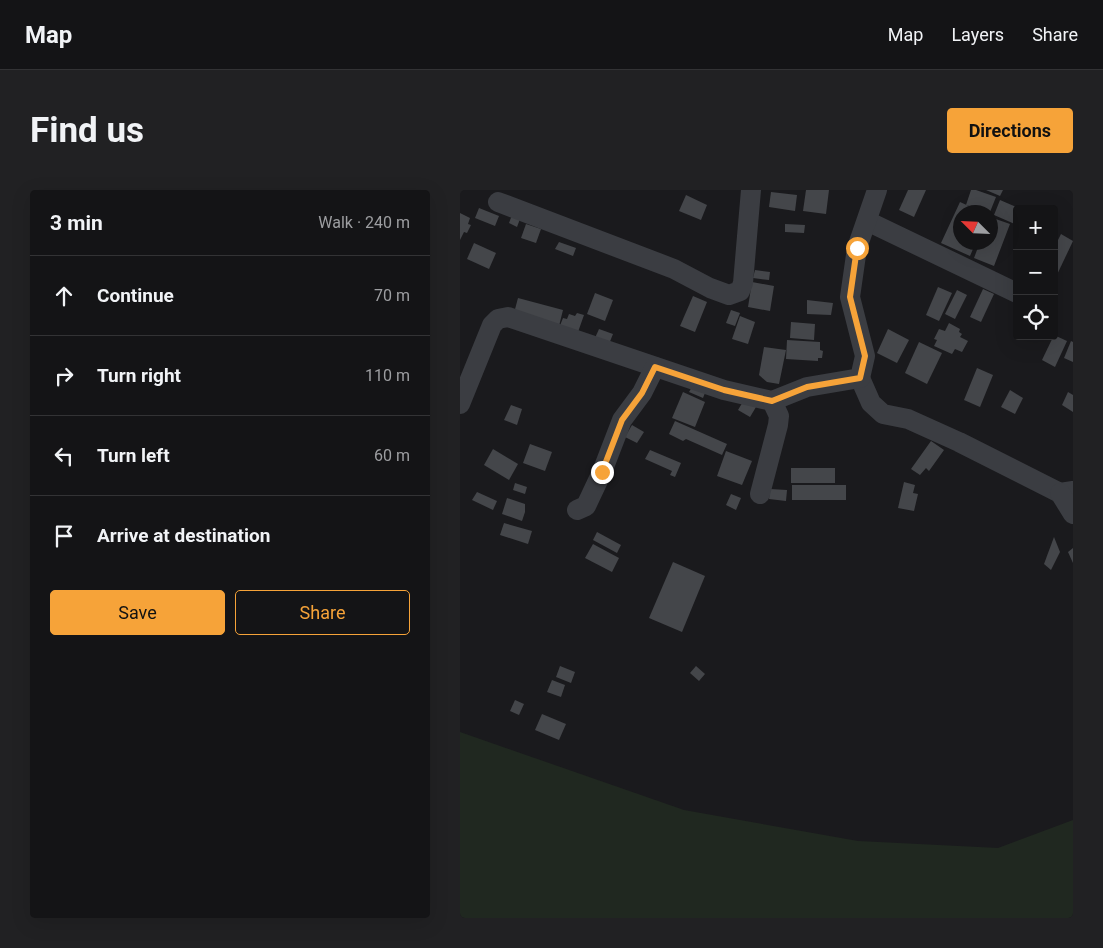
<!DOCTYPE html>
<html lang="en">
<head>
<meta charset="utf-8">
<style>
  :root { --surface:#141416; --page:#212123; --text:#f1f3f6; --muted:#9d9ea1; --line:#333335; --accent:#f6a339 }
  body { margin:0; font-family:Roboto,sans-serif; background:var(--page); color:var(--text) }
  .controls { position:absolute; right:15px; top:15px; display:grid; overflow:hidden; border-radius:5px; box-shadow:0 5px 20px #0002 }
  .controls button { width:45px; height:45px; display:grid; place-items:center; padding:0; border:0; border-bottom:1px solid var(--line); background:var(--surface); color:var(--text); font:25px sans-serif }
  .compass { position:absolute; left:493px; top:15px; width:45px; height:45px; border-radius:50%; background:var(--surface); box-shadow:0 5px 20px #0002; rotate:294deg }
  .stop { position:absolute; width:15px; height:15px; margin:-11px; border:4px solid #f6a339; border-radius:50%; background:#fff }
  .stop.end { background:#f6a339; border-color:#fff; box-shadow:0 1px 5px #0008 }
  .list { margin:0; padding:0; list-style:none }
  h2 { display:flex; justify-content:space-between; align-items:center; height:65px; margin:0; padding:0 20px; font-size:21px }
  h2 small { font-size:16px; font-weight:400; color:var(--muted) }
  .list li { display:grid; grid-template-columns:32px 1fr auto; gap:15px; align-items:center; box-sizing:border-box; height:80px; padding:0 20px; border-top:1px solid var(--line) }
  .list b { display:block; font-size:19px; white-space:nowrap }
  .list em { font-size:16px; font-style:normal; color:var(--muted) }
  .actions { display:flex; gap:10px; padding:15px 20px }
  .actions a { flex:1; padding:11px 0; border:1px solid var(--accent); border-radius:5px; text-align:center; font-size:18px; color:var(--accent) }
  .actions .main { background:var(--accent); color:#111 }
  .icon { flex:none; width:28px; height:28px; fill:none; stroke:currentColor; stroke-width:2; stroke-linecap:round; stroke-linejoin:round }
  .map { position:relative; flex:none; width:613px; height:728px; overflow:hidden; border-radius:5px }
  header { display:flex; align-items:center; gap:30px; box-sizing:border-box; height:70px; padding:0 25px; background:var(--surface); border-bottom:1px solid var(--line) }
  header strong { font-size:24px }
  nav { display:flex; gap:28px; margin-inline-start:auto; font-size:18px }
  .intro { display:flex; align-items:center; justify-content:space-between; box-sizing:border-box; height:120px; padding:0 30px }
  h1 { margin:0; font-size:35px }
  .button { padding:12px 22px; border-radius:5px; background:var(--accent); color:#111; font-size:18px; font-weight:700 }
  main { display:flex; gap:30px; padding:0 30px }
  aside { flex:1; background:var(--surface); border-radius:5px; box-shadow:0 5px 20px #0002 }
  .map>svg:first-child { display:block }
  .green { fill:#202820 }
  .building { fill:#44464a }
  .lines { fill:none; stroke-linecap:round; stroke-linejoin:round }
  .minor { stroke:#3b3d42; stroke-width:20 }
  .route { stroke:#f6a339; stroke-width:6 }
</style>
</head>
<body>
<header>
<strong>Map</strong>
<nav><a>Map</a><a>Layers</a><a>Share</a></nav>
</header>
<div class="intro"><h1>Find us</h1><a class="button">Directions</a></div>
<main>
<aside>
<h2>3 min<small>Walk · 240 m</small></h2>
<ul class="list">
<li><svg class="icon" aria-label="ahead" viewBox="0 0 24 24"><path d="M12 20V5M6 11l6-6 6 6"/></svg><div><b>Continue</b></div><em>70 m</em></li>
<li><svg class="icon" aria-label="right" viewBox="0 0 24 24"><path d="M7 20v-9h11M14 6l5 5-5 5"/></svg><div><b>Turn right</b></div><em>110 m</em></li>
<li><svg class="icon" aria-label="left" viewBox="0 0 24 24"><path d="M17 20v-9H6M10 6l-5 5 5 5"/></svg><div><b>Turn left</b></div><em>60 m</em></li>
<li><svg class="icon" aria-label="arrive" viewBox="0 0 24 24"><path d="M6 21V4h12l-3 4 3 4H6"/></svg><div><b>Arrive at destination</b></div></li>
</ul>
<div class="actions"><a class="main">Save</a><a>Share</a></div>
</aside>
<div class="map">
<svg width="613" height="728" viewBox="0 0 613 728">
  <rect width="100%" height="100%" fill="#1a1a1d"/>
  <polygon class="green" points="0,542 224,620 398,651 538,658 613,630 613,728 0,728"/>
  <g class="building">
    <polygon points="346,0 369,0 366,24 343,21"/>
    <polygon points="448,0 466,0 454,27 439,20"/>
    <polygon points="511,0 516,0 536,7 530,22 506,15"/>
    <polygon points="526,0 543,0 540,6"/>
    <polygon points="311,2 337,5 335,21 309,17"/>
    <polygon points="226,5 247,15 241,30 219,21"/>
    <polygon points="540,10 561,19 557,19 557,35 534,25"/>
    <polygon points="500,12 522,22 500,22 500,52 516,52 510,66 481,53"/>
    <polygon points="19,18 39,26 35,36 15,28"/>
    <polygon points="0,23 10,28 8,34 11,35 7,43 4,42 0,50"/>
    <polygon points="52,25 60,29 57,37 49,33"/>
    <polygon points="530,27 550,34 534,76 514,68 520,52 530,52"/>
    <polygon points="66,34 81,39 76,53 61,48"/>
    <polygon points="325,34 345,35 344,43 325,42"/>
    <polygon points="601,44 613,51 594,91 594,58"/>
    <polygon points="99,52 116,58 113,66 95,59"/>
    <polygon points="14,53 36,63 29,79 7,69"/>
    <polygon points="295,80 310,82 309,90 293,88"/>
    <polygon points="292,92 314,96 310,121 288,117"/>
    <polygon points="478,97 492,103 479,131 466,125"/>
    <polygon points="523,99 534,104 521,132 510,127"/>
    <polygon points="497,100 507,105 495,129 485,124"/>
    <polygon points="135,103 153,110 145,131 127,124"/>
    <polygon points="233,106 247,112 235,142 220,136"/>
    <polygon points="58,108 103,120 99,136 54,123"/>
    <polygon points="347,110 373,113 371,125 347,124"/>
    <polygon points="271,120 280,123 275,136 266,133"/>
    <polygon points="117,123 124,125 118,142 99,138 103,128 107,129 109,124 115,126"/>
    <polygon points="280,126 295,132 288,154 272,149"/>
    <polygon points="331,132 355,134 354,150 330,148"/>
    <polygon points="489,133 500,139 499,142 502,144 500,147 508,151 502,162 495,159 492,164 474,156 477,150 474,149 479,139 485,141"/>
    <polygon points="139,139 153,144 149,154 135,148"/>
    <polygon points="428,139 449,150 437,173 417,163"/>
    <polygon points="594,145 607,151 595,177 582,170"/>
    <polygon points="327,150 360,152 360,160 363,161 362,168 358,168 358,171 326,169"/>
    <polygon points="611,151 613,152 613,172 604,168"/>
    <polygon points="459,152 482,163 467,194 445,183"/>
    <polygon points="304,157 326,160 319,194 307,192 299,185"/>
    <polygon points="517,178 533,185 520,217 504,210"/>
    <polygon points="232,197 245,203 243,208 229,202"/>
    <polygon points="550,200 563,208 555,224 541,217"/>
    <polygon points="223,202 245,212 235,237 212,228"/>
    <polygon points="608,202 613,205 613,222 602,215"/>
    <polygon points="284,210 296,217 290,227 278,220"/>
    <polygon points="51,215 62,219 57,235 44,230"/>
    <polygon points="215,231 267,254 262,265 226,249 223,251 209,244"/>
    <polygon points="172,235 184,242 177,253 165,247"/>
    <polygon points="471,251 484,260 469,281 466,278 460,285 451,279"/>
    <polygon points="70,254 92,262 85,281 63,273"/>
    <polygon points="33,259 58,274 49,290 24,275"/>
    <polygon points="190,260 221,273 215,287 210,285 212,281 185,269"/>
    <polygon points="266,261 292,271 282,295 257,286"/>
    <rect x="331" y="278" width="44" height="15"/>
    <polygon points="444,292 455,295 453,303 458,304 454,321 438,318"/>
    <polygon points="55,293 67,297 65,304 53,300"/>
    <rect x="332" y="295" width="54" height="15"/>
    <polygon points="310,299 327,300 326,311 309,309"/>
    <polygon points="17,302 37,311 33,320 12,310"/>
    <polygon points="271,304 281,308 276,320 266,315"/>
    <polygon points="47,308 65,314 65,322 62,331 42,324"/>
    <polygon points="44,333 72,341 68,354 40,345"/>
    <polygon points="137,342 161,355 157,363 133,350"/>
    <polygon points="594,347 600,362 591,380 584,374"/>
    <polygon points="133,354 159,368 152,382 125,368"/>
    <polygon points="613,358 613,373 608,362"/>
    <polygon points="213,372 245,386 222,442 189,428"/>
    <polygon points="100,476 115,482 111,493 96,487"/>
    <polygon points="236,476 245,484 239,491 230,483"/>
    <polygon points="92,490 105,495 101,507 87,502"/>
    <polygon points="55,510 64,514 59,525 50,521"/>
    <polygon points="82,524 106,534 99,550 75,540"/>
  </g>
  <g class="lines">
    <g class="minor">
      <polyline points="38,12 214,79 250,98 269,105 280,101 283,93 291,0"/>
      <polyline points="407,31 557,103"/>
      <polyline points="400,188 411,213 423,224 448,229 499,252 600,303 613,301"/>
      <polyline points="0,214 32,135 38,129 48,127 264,200 312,211 347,197 400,188 405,166 390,107 397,58 417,0"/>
      <polyline points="600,303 613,324"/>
      <polyline points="300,304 318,235 319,226 312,211"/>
      <polyline points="117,320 126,316 142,282 162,230 182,203 195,177"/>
    </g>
  </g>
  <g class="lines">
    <polyline class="route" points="142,282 162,230 182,203 195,177 264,200 312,211 347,197 400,188 405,166 390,107 397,58"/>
  </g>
</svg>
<div class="controls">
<button>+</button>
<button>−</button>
<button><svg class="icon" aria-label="locate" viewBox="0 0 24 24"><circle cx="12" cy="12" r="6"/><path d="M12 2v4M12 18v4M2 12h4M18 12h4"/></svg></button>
</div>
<svg class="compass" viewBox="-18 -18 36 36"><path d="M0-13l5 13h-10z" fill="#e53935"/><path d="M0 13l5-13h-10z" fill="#9d9ea1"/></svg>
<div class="stop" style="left:397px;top:58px"></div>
<div class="stop end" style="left:142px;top:282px"></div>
</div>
</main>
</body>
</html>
